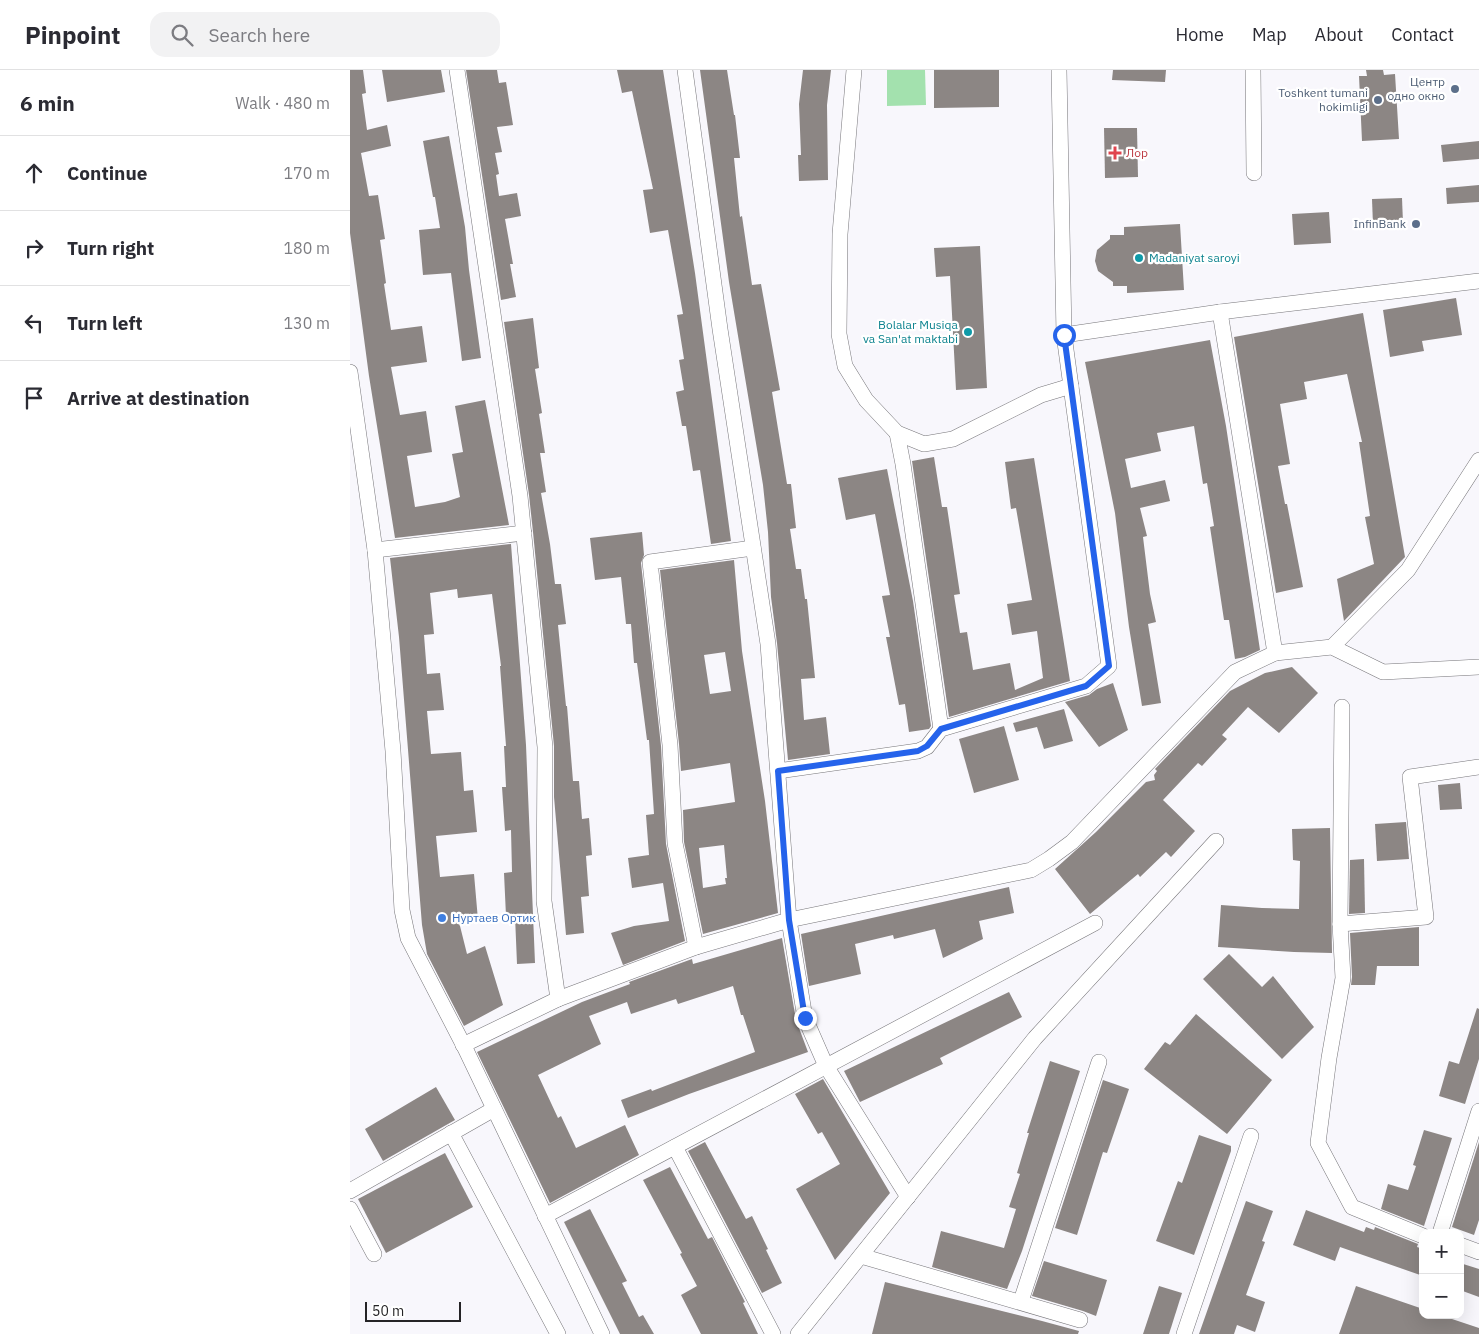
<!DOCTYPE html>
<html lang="en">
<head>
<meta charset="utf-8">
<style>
  :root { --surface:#fff; --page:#f2f2f3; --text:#2b2b33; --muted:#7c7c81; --line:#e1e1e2 }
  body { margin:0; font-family:"IBM Plex Sans",sans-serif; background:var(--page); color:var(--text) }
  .controls { position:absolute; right:15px; bottom:15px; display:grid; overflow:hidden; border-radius:10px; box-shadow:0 5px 20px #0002 }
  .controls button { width:45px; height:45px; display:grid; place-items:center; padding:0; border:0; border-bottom:1px solid var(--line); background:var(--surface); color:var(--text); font:25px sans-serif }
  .scale { position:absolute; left:15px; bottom:12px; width:96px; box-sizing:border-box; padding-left:5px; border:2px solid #252426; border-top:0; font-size:14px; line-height:18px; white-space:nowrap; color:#252426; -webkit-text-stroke:4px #fff; paint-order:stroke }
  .stop { position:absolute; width:15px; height:15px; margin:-11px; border:4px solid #2563eb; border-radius:50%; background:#fff }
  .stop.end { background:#2563eb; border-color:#fff; box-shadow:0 1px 5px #0008 }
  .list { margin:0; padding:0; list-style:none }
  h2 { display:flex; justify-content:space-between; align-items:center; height:65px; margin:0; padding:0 20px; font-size:21px }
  h2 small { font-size:16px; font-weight:400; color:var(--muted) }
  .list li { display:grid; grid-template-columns:32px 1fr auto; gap:15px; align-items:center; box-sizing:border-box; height:75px; padding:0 20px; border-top:1px solid var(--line) }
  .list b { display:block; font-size:19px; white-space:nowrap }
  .list em { font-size:16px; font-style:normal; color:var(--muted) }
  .icon { flex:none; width:28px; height:28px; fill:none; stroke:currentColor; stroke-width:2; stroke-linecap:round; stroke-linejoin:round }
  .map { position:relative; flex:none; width:1129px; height:1264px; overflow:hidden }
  header { display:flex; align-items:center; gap:30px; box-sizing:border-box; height:70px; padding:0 25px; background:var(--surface); border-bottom:1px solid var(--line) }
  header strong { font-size:24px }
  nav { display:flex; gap:28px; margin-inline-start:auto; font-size:18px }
  .search { width:350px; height:45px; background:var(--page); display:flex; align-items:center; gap:12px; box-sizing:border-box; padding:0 18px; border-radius:15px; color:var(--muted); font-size:19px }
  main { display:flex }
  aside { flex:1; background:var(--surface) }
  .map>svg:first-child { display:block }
  .green { fill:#a3e1ae }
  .building { fill:#8c8684; fill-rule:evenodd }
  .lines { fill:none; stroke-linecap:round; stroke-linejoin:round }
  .minor-casing { stroke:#77767a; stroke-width:16 }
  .minor { stroke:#fff; stroke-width:15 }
  .route { stroke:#2563eb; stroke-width:6 }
  .service-dot { fill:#5c6f8a; stroke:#fff; stroke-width:2 }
  .health-dot { fill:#e0444e; stroke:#fff; stroke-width:2 }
  .culture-dot { fill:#0f9aa8; stroke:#fff; stroke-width:2 }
  .shop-dot { fill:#3f7fe0; stroke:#fff; stroke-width:2 }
  .labels { text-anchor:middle; stroke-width:4.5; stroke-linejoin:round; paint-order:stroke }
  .service-label { font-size:12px; fill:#4e5e75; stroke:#fff; text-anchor:end }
  .health-label { font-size:12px; fill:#be3a42; stroke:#fff; text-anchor:start }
  .culture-label { font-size:12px; fill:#0d838f; stroke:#fff; text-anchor:start }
  .shop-label { font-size:12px; fill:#366cbe; stroke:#fff; text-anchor:start }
</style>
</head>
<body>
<header>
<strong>Pinpoint</strong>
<div class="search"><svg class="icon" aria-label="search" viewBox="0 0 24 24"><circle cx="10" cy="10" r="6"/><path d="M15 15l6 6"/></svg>Search here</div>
<nav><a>Home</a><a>Map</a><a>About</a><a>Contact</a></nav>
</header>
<main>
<aside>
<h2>6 min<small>Walk · 480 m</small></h2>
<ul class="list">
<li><svg class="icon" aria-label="ahead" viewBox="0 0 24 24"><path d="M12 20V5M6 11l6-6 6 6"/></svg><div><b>Continue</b></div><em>170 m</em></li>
<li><svg class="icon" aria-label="right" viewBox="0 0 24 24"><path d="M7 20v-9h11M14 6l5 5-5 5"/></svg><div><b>Turn right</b></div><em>180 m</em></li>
<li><svg class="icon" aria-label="left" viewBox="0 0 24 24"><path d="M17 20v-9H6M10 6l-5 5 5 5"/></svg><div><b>Turn left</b></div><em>130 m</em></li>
<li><svg class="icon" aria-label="arrive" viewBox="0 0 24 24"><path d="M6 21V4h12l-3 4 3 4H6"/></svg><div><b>Arrive at destination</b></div></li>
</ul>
</aside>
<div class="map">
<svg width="1129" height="1264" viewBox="0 0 1129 1264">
  <rect width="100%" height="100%" fill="#f8f7fc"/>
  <polygon class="green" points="537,0 575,0 576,35 537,36"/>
  <g class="building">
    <polygon points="0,0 13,0 16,23 12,24 17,60 37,55 41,76 11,83 19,126 28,125 35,169 30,170 36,213 34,214 41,260 72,256 77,292 41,297 50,345 76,341 82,382 57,386 65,437 95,432 110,427 102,384 113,382 105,336 135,330 159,455 45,468 19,306 0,163"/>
    <polygon points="32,0 91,0 95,22 37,32"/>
    <polygon points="116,0 147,0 149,13 156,12 163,55 147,57 152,82 145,83 149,104 146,105 149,126 167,123 171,146 155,149 163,194 160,194 166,227 151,230"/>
    <polygon points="267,0 313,0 345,203 381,471 361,474 350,400 343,401 336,356 332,356 326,322 334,320 329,290 334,289 327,245 333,244 318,160 300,163 293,120 303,119 282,21 272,23"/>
    <polygon points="350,0 377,0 384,45 385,45 390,88 384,88 390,147 392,146 402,215 411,214 430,320 422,322 437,414 441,414 446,458 440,459 446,499 451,499 455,529 457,529 465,608 451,609 454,650 476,647 480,684 438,690 427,573 421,527 418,462 413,415 379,212"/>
    <polygon points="453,0 481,0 477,35 478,110 449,111 448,85 451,85 449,34"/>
    <polygon points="584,0 649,0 649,37 584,38"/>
    <polygon points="763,0 816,0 815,12 762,10"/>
    <polygon points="1016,0 1033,0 1034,5 1045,4 1049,69 1012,71 1009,6 1017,6"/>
    <polygon points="754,58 787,58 788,107 755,108"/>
    <polygon points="99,66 115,157 119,200 131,288 112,291 101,203 73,205 69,160 90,158 85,127 83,127 73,71"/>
    <polygon points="1129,71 1129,89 1093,92 1091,75"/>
    <polygon points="1129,115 1129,132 1097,134 1096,118"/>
    <polygon points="1052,128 1053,153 1023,155 1022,129"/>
    <polygon points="979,142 981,173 944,175 942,144"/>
    <polygon points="830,154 834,220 777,223 777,216 763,216 763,212 748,201 745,191 747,180 760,169 760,165 774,165 774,157"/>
    <polygon points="630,176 637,318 606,320 600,206 586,207 584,178"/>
    <polygon points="1106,228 1112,265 1072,271 1074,281 1040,287 1033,240"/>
    <polygon points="1013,243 1055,487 994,551 987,509 1024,494 1015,447 1020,446 1009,372 1012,372 997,304 954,312 957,329 930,334 940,394 928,396 935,434 937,434 953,517 926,523 884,267"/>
    <polygon points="183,248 189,298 185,299 192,343 189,344 195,383 190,383 196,422 191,423 200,474 205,514 211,514 216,554 208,555 216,636 217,636 223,711 229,711 232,749 239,748 242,785 236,786 239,826 231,827 234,863 216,865 204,727 204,676 183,462 179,425 154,252"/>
    <polygon points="860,270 876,356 910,580 895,587 885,589 879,550 874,550 860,457 864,456 857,413 853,414 844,356 807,363 811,381 775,389 781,418 815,410 820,431 790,438 797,466 793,467 800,524 806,552 798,554 811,633 792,636 779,557 765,443 735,292"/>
    <polygon points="584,387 592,437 597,437 610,524 604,525 610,563 617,562 623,600 660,593 665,620 693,608 687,561 662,565 657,534 682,530 666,438 661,439 655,392 684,388 720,611 599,647 562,391"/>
    <polygon points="537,399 563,531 581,656 579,659 559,662 555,634 549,635 536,567 540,567 532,526 540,525 525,444 496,450 488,408"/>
    <polygon points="292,462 294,485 291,493 311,676 316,774 335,871 273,895 261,863 284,856 319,851 313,813 282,818 278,788 299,785 296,745 304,744 299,670 297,670 287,593 284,593 281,554 276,554 271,507 245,510 240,468"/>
    <polygon points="161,474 176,675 185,893 167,894 165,846 156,846 154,803 162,802 161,760 155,761 152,717 156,717 154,676 156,676 150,596 151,596 142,524 108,528 107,519 80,523 84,564 74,565 77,604 90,603 94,640 77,641 81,684 111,682 114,721 123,720 127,762 86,766 90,807 124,804 128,850 109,852 117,884 135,876 153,935 114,956 77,884 72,855 49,567 40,488"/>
    <path d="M384 490 392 581 415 731 428 843 353 864 334 772 333 740 385 732 380 693 331 701 329 674 310 500ZM375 582 381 621 360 624 354 585ZM374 775 377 808H375L376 814 353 818 349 778Z"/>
    <polygon points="942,597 968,623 929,663 898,637 872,665 877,669 852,696 848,693 813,730 845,761 821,787 816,782 790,807 788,804 740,844 705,799 746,762 796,712 805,710 804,705 807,701 805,699 880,621 915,603"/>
    <polygon points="763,613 778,660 749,677 715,632 739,625 747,619"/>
    <polygon points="714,639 723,671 694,679 687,657 666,662 663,653"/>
    <polygon points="654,656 669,710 624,723 609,669"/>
    <polygon points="1110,713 1112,739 1090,740 1088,715"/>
    <polygon points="1056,752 1059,789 1027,791 1025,754"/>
    <polygon points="980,758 982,883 944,882 868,877 871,835 912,838 949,839 950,791 943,790 942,759"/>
    <polygon points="1014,789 1015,843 999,844 1000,790"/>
    <polygon points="659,817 664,843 629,851 633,869 593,888 585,859 544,869 543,865 505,874 511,904 459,916 451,864"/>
    <polygon points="1069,857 1069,896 1027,896 1025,915 1001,915 1002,907 1000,863"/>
    <polygon points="432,868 446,950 458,982 339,1024 278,1048 271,1030 301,1019 302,1021 405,982 393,945 391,945 383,916 328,934 326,929 281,944 277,932 239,946 251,974 188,1005 208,1048 211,1046 226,1078 275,1055 289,1085 200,1133 127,982 232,932 280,914 279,912 342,889 343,894"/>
    <polygon points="879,884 912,917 923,906 964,957 932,989 853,909"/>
    <polygon points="659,922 672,947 590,988 593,994 510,1032 494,1001"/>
    <polygon points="1127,938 1129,939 1129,989 1115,1034 1089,1026 1099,991 1109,994"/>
    <polygon points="846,944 922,1010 877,1064 794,999 815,972 820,975"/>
    <polygon points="700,991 730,1001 672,1181 657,1219 582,1197 591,1161 654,1178 666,1139 659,1137 670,1104 667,1103 679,1063 677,1063"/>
    <polygon points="473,1009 540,1123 485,1190 446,1119 490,1094 472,1062 468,1064 445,1024"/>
    <polygon points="753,1010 779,1019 757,1083 753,1082 727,1165 705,1158"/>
    <polygon points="86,1017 105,1050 33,1091 15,1059"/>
    <polygon points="1074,1060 1102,1068 1074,1156 1031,1139 1038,1114 1058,1120 1066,1096 1063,1095"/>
    <polygon points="849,1065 881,1076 881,1081 844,1185 806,1171 828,1111 832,1113"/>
    <polygon points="355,1072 396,1149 402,1146 418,1179 416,1180 432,1213 412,1223 338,1081"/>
    <polygon points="1129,1072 1129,1150 1124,1165 1102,1157"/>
    <polygon points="95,1083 123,1137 36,1183 8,1129"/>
    <polygon points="320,1097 358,1169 362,1167 395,1232 393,1233 408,1264 351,1264 331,1225 347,1216 330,1184 332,1183 293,1110"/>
    <polygon points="896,1131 923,1141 912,1171 915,1172 896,1225 915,1232 905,1262 887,1255 884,1264 849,1264"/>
    <polygon points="240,1139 277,1211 272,1213 289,1247 293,1245 304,1264 270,1264 214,1152"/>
    <polygon points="956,1140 1014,1162 1016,1157 1024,1160 1025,1157 1068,1174 1067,1177 1073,1179 1073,1206 990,1177 985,1191 943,1175"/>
    <polygon points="694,1191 757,1210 746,1246 733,1241 682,1226"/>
    <polygon points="1110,1193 1129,1199 1129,1227 1110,1220"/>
    <polygon points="535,1212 692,1251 729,1261 728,1264 522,1264"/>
    <polygon points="809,1216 832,1223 819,1264 793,1264"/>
    <polygon points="1006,1216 1073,1239 1073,1245 1090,1245 1129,1258 1129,1264 989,1264"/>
  </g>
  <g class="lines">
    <defs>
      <g id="minor">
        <polyline points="107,0 170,426 195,677 194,831 208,929"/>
        <polyline points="335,0 370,259 418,574 439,850 455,948 476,996 558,1127"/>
        <polyline points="504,0 490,164 489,264 495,296 516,330 547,363 574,374 603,369 691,325 721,316"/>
        <polyline points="903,0 904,103"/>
        <polyline points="870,242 925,583"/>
        <polyline points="714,265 870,242 1129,211"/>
        <polyline points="0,302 25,480 43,681 52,840 58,868 115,978 252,1264"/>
        <polyline points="547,363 553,394 591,659"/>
        <polyline points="25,480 174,463"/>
        <polyline points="982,577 1058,500 1129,390"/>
        <polyline points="992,637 990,854 993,908 979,988 968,1073 1002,1137 1073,1166"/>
        <polyline points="428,701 568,681 577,677 591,659 736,616 759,596 714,265 709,0"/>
        <polyline points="990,854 1076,847 1060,707 1129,697"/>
        <polyline points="346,877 325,773 320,675 300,492 403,478"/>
        <polyline points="113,975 208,929 346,877 439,850 681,800 699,789 722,772 885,602 925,583 982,577 1033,602 1129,597"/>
        <polyline points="101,1063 208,1264"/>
        <polyline points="325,1077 423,1264"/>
        <polyline points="0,1121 144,1039"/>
        <polyline points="0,1139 24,1184"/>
        <polyline points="195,1146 745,853"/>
        <polyline points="1090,1163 1129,1041"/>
        <polyline points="1110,1175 1129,1182"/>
        <polyline points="511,1186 730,1250"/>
        <polyline points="671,1231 749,992"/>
        <polyline points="448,1264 685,968 866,771"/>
        <polyline points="834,1264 901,1066"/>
      </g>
    </defs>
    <use href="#minor" class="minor-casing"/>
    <use href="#minor" class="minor"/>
  </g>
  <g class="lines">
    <polyline class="route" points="455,948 439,850 428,701 568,681 577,676 591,659 736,616 759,596 714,265"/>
  </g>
  <g class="service-dot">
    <circle cx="1105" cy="19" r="5"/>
    <circle cx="1028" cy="30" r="5"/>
    <circle cx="1066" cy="154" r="5"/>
  </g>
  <path class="health-dot" d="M762.5 75.5h5v5h5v5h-5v5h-5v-5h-5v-5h5z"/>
  <g class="culture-dot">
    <circle cx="789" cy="188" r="5"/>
    <circle cx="618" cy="262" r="5"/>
  </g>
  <circle class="shop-dot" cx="92" cy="848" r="5"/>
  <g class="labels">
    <g class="service-label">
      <text x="1095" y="16">Центр<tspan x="1095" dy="14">одно окно</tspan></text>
      <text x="1018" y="27">Toshkent tumani<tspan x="1018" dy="14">hokimligi</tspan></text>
      <text x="1056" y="158">InfinBank</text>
    </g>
    <g class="health-label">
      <text x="776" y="87">Лор</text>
    </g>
    <g class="culture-label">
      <text x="799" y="192">Madaniyat saroyi</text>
      <text x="608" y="259" text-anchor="end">Bolalar Musiqa<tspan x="608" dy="14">va San'at maktabi</tspan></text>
    </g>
    <g class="shop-label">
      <text x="102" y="852">Нуртаев Ортик</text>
    </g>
  </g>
</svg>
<div class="controls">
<button>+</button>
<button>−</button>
</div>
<div class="scale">50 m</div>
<div class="stop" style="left:714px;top:265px"></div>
<div class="stop end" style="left:455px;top:948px"></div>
</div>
</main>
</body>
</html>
